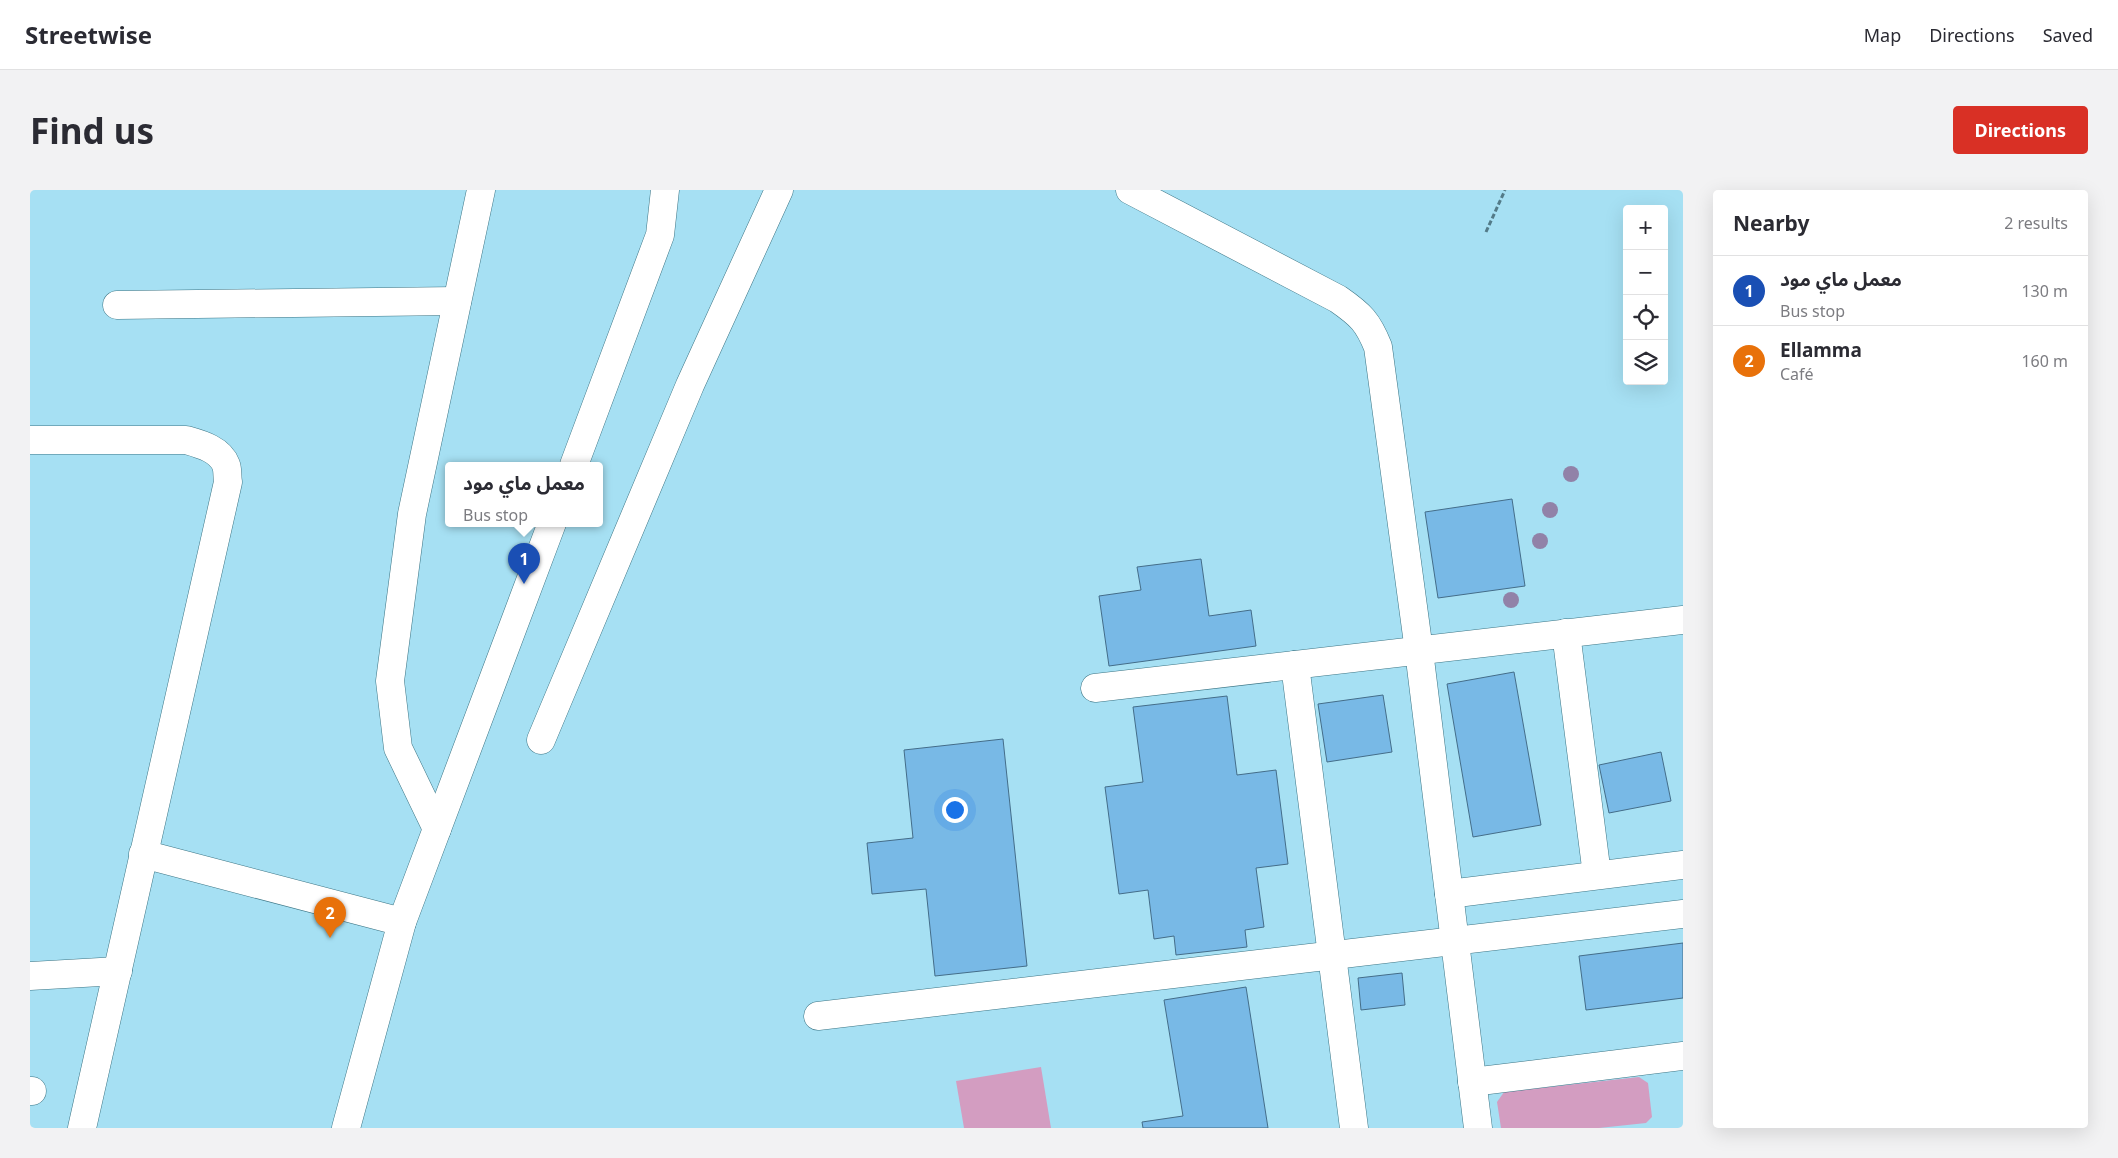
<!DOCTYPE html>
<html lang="en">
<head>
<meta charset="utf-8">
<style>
  :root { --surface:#fff; --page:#f2f2f3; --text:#2b2b33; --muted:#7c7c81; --line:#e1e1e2; --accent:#d93025 }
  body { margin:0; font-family:"Noto Sans","Noto Sans Arabic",sans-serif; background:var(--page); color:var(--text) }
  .controls { position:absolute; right:15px; top:15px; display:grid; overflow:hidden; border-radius:5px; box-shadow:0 5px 20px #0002 }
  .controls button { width:45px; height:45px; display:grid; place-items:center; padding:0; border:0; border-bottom:1px solid var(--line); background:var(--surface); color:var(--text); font:25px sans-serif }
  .you { position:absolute; left:924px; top:619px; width:18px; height:18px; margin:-12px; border:4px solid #fff; border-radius:50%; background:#1a73e8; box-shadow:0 0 0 8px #1a73e833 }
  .badge { display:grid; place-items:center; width:32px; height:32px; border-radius:50%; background:var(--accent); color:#fff; font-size:16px; font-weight:700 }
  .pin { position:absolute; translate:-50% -41px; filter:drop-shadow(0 1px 2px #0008) }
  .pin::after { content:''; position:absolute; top:26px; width:18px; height:15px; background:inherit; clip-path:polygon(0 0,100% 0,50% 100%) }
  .popup { position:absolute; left:415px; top:272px; width:158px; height:65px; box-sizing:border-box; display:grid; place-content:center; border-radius:5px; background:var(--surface); filter:drop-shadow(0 1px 4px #0005); font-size:16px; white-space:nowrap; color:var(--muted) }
  .popup b { font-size:19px; color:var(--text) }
  .popup::after { content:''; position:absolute; left:50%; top:100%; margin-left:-10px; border:10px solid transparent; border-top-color:var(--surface) }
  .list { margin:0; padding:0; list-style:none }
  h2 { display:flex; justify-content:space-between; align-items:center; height:65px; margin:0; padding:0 20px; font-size:21px }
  h2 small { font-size:16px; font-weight:400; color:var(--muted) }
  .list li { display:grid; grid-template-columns:32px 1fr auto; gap:15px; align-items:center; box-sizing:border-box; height:70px; padding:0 20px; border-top:1px solid var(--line) }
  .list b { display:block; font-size:19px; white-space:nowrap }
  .list p { margin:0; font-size:16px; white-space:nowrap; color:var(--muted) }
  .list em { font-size:16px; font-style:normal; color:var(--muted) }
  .icon { flex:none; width:28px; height:28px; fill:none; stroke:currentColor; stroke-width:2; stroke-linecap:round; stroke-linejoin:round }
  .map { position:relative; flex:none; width:1653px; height:938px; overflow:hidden; border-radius:5px }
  header { display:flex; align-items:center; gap:30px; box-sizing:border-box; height:70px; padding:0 25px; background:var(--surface); border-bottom:1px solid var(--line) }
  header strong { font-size:24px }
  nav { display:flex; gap:28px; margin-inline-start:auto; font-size:18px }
  .intro { display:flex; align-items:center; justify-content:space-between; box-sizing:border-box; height:120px; padding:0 30px }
  h1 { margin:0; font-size:35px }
  .button { padding:12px 22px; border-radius:5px; background:var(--accent); color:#fff; font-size:18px; font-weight:700 }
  main { display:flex; gap:30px; padding:0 30px }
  aside { flex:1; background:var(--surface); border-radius:5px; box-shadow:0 5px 20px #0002 }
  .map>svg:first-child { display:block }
  .green { fill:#d39dc1 }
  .building { fill:#78b9e6; stroke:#446d89 }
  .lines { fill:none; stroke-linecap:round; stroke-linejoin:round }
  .minor-casing { stroke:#3c7585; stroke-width:29 }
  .path { stroke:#537b88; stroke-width:3; stroke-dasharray:5 2.5; stroke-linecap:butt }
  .minor { stroke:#fff; stroke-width:28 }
  .tree { fill:#9182a8 }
</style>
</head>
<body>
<header>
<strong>Streetwise</strong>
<nav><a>Map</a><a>Directions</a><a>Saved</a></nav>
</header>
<div class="intro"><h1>Find us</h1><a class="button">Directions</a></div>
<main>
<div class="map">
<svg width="1653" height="938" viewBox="0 0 1653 938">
  <rect width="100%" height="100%" fill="#a6e0f3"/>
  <g class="green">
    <polygon points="1011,877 1021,938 934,938 926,891"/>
    <polygon points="1609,887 1618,893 1622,927 1616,933 1569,938 1471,938 1467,912 1474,902"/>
  </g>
  <g class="building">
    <polygon points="1482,309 1495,396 1408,408 1395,322"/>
    <polygon points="1171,369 1179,426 1221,420 1226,456 1079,476 1069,406 1111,400 1107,377"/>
    <polygon points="1484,482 1511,635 1443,647 1417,494"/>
    <polygon points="1353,505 1362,562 1297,572 1288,514"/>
    <polygon points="1197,506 1207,585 1246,580 1258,674 1226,678 1234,737 1215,740 1217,757 1146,765 1144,746 1124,749 1118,700 1089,704 1075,597 1113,592 1103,517"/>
    <polygon points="973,549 997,776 905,786 896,699 842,704 837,653 883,648 874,560"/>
    <polygon points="1631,562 1641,611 1579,623 1569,575"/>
    <polygon points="1653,753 1653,808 1556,820 1549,766"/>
    <polygon points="1372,783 1375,815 1331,820 1328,788"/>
    <polygon points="1216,797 1238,938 1113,938 1112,932 1153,926 1134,810"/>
  </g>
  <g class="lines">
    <defs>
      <g id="minor">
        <path d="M1100 0 1308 109C1331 125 1338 132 1348 157L1389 461 1448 938"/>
        <polyline points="87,115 427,111"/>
        <path d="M0 250H156C170 254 190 259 196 275 198 280 197 287 198 292L52 938"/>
        <polyline points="544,275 630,45 635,0"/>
        <polyline points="1536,443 1567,685"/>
        <polyline points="1265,475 1324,938"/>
        <polyline points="1065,498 1653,430"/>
        <polyline points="511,550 660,195 749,0"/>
        <polyline points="407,639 368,558 360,491 382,324 451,0"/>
        <polyline points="113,664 372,732"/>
        <polyline points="1419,704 1653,675"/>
        <polyline points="0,786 88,781"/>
        <polyline points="788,826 1653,724"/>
        <polyline points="1442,892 1653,866"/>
        <polyline points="0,901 2,901"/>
        <polyline points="316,938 372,732 522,333"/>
      </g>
    </defs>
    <use href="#minor" class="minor-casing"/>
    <polyline class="path" points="1456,42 1475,0"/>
    <use href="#minor" class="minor"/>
  </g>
  <g class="tree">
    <circle cx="1541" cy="284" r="8"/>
    <circle cx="1520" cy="320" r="8"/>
    <circle cx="1510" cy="351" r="8"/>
    <circle cx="1481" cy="410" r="8"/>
  </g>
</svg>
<div class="controls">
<button>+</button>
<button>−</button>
<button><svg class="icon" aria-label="locate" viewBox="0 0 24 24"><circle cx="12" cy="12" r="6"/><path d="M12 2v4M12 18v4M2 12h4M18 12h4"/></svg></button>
<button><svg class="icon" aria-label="layers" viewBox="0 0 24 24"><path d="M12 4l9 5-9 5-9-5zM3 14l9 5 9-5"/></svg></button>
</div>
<div class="you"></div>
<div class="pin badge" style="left:494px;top:394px;background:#1a4fb4">1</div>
<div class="popup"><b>معمل ماي مود</b>Bus stop</div>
<div class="pin badge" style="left:300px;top:748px;background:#e8710a">2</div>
</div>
<aside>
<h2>Nearby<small>2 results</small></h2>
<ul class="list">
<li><span class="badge" style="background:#1a4fb4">1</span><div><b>معمل ماي مود</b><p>Bus stop</p></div><em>130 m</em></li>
<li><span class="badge" style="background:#e8710a">2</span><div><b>Ellamma</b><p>Café</p></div><em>160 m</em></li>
</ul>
</aside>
</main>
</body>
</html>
